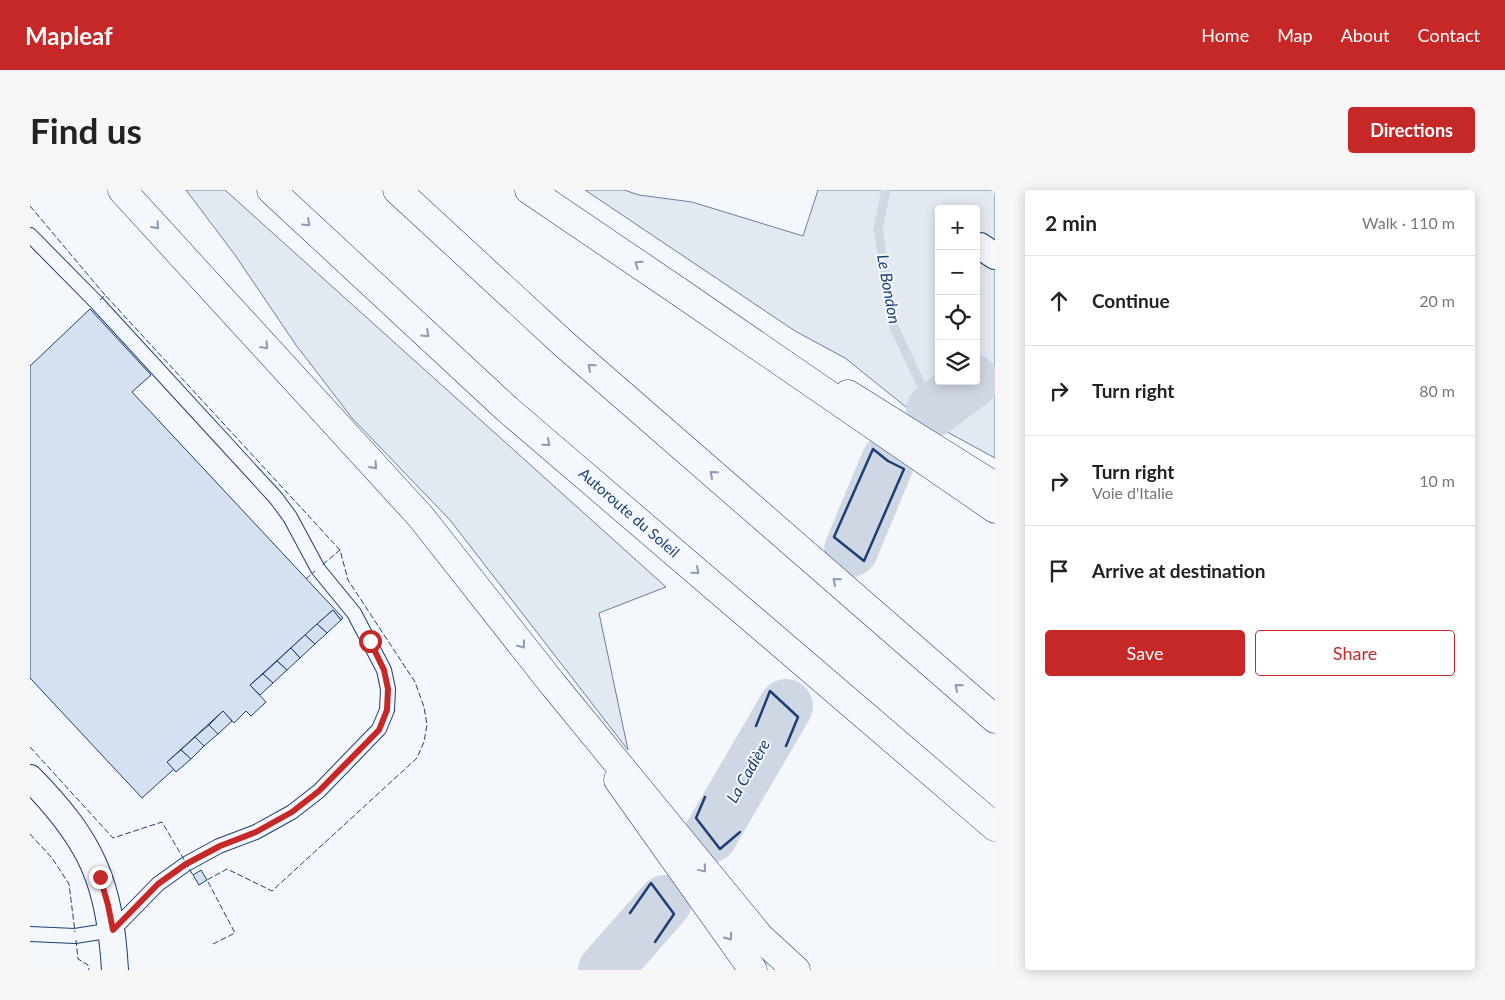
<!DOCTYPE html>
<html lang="en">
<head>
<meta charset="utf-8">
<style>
  :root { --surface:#fff; --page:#f6f6f6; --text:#222; --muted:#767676; --line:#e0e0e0; --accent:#c62828 }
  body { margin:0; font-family:Lato,sans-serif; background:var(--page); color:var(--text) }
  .controls { position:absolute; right:15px; top:15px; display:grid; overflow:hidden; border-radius:5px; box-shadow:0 2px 12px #0003 }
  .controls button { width:45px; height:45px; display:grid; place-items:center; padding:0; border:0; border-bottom:1px solid var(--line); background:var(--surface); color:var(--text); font:25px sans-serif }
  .stop { position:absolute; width:15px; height:15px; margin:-11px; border:4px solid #c62828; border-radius:50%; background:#fff }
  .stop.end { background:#c62828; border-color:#fff; box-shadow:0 1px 5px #0008 }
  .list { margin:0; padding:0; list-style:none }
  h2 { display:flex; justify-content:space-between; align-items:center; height:65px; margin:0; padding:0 20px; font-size:21px }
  h2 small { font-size:16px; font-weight:400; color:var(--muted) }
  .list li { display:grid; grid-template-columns:32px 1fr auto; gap:15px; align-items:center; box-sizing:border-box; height:90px; padding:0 20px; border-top:1px solid var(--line) }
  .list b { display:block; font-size:19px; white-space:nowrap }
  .list p { margin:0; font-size:16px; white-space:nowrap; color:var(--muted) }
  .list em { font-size:16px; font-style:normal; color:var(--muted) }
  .actions { display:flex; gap:10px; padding:15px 20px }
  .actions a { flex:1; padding:11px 0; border:1px solid var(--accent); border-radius:5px; text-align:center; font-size:18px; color:var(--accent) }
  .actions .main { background:var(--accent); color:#fff }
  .icon { flex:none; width:28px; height:28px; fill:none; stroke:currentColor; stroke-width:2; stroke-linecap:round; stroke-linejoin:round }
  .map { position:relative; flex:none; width:965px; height:780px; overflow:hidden; border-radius:5px }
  header { display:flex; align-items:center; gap:30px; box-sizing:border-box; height:70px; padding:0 25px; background:var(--accent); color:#fff }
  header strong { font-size:24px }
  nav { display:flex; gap:28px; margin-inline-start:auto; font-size:18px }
  .intro { display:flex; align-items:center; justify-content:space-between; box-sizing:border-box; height:120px; padding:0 30px }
  h1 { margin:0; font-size:35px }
  .button { padding:12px 22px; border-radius:5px; background:var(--accent); color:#fff; font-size:18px; font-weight:700 }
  main { display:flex; gap:30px; padding:0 30px }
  aside { flex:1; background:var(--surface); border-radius:5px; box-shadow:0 2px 12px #0003 }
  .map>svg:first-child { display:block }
  .green { fill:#e3e9f0; stroke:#687fa3; fill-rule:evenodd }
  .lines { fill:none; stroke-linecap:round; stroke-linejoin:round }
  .stream { stroke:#cfd7e4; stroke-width:9 }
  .river { stroke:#cfd7e4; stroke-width:54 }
  .building { fill:#d5e0f0; stroke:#1d3f73 }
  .service-casing { stroke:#1d3f73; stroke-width:16 }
  .minor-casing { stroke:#1d3f73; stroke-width:28 }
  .secondary-casing { stroke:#1d3f73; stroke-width:29 }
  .primary-casing { stroke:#1d3f73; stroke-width:29 }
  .motorway-casing { stroke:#1d3f73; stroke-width:29 }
  .service { stroke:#f4f7fb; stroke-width:14 }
  .minor { stroke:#f4f7fb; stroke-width:26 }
  .secondary { stroke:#f4f7fb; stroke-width:28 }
  .primary { stroke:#f4f7fb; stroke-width:28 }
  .motorway { stroke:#f4f7fb; stroke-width:28 }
  .fence { stroke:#1d3f73; stroke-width:1; stroke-dasharray:6 2.5; stroke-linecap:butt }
  .wall { stroke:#1d3f73; stroke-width:2.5 }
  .oneway { stroke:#889bb7 }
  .route { stroke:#c62828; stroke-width:6 }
  .labels { text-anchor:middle; stroke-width:4; stroke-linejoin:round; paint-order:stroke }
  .street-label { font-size:15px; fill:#1d3f73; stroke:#f4f7fb }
  .water-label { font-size:16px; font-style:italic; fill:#1d3f73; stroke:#f4f7fb }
</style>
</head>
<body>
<header>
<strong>Mapleaf</strong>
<nav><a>Home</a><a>Map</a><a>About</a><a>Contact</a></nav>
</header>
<div class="intro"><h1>Find us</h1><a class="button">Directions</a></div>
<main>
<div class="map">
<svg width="965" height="780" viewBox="0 0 965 780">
  <rect width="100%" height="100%" fill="#f4f7fb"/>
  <g class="green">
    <polygon points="156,0 195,0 636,397 569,423 598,560 420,330 322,228 266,155 205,65"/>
    <path d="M555 0H594L609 5 662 12 773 46 788 0H965V268L886 225 815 168 765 141ZM909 19H946V191H909Z"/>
  </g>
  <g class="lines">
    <polyline class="stream" points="856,0 848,39 864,137 903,220"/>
    <g class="river">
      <polyline points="903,220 942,191"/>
      <polyline points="821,360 858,271"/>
      <polyline points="680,646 756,516"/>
      <polyline points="575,780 635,712"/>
    </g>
  </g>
  <g class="building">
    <polygon points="60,119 121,185 102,202 313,428 311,430 303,420 287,434 220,495 236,512 221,526 216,521 204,533 193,521 137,572 144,579 112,608 0,488 0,176"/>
    <polygon points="303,420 311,430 297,443 287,434"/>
    <polygon points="287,434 297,443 285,454 275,445"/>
    <polygon points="275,445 285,454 270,468 261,458"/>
    <polygon points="261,458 270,468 257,480 247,471"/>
    <polygon points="247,471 257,480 243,493 233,484"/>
    <polygon points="233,484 243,493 230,505 220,495"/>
    <polygon points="193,521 202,531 188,544 179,535"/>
    <polygon points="179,535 188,544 174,556 165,547"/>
    <polygon points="165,547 174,556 161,569 151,560"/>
    <polygon points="151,560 161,569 146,582 137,572"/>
    <polygon points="171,680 177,690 169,695 163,685"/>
  </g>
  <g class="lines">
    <defs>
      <polyline id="service" points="0,45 67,113 246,308 260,327 288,379 324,423 354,480 358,499 357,520 349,539 289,601 262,622 226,642 189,656 156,674 128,694 83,740 45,746 0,744"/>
      <g id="minor">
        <polyline points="950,56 965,66"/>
        <path d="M0 588C62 651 80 693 85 780"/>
      </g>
      <g id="secondary">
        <polyline points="818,204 965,296"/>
        <polyline points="588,590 723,780"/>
      </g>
      <g id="primary">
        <polyline points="92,0 391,327 521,492"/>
        <polyline points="499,0 648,101"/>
      </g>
      <g id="motorway">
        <polyline points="241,0 477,219 965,637"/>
        <polyline points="367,0 534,154 965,529"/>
        <polyline points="648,101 965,319"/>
        <polyline points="521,492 730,747 766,780"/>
      </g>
    </defs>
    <use href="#service" class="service-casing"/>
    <use href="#minor" class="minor-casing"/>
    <use href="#secondary" class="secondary-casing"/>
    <use href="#primary" class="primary-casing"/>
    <use href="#motorway" class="motorway-casing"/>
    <use href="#service" class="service"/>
    <use href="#minor" class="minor"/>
    <use href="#secondary" class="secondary"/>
    <use href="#primary" class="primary"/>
    <use href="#motorway" class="motorway"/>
    <g class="fence">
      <polyline points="0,16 75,105"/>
      <polyline points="70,110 75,105 310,360"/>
      <polyline points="276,389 285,381"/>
      <polyline points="0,557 83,648 132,632 163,685"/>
      <polyline points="0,644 22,668 39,694 45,742"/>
      <polyline points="46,750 48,769 58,775 59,780"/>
      <polyline points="183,754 205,743 177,690 197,679 242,701 387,568 394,552 397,535 394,517 385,492 318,390 310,360 291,376"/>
    </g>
    <g class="wall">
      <polygon points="843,259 858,271 874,279 834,371 804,347"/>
      <polyline points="726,536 740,501 768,527 756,556"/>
      <polyline points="675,607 666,628 690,659 710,642"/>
      <polyline points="600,723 621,693 644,724 625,752"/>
    </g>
  </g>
  <defs><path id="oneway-chevron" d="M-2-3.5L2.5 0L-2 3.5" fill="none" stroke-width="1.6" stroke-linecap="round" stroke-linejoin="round" transform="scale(1.25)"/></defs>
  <g class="oneway">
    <use href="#oneway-chevron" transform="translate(277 33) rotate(43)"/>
    <use href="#oneway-chevron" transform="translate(126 36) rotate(48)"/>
    <use href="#oneway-chevron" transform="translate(608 74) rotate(-146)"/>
    <use href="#oneway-chevron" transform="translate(396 144) rotate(43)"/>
    <use href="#oneway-chevron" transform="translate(235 156) rotate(48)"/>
    <use href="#oneway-chevron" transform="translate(561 177) rotate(-139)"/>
    <use href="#oneway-chevron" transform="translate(517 253) rotate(41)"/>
    <use href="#oneway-chevron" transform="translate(344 276) rotate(48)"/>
    <use href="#oneway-chevron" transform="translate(683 284) rotate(-139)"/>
    <use href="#oneway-chevron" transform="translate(666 381) rotate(41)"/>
    <use href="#oneway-chevron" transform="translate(806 391) rotate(-139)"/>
    <use href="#oneway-chevron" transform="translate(492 455) rotate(53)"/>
    <use href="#oneway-chevron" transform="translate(928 497) rotate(-139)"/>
    <use href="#oneway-chevron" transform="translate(673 679) rotate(50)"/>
    <use href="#oneway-chevron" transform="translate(699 747) rotate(54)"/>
  </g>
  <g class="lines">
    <polyline class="route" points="70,687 78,715 83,740 128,694 156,674 190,656 226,642 262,622 289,601 349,540 357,520 358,499 354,480 340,451"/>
  </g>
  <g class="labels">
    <g class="street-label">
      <text transform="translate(599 323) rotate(41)" y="5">Autoroute du Soleil</text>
    </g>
    <g class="water-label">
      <text transform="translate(859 99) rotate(80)" y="6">Le Bondon</text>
      <text transform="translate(718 581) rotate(-60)" y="6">La Cadière</text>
    </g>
  </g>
</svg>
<div class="controls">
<button>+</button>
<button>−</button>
<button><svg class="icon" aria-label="locate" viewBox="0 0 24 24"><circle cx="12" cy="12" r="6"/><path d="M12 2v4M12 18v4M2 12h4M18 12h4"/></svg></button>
<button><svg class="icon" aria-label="layers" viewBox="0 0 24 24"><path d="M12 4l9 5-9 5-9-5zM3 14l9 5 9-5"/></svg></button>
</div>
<div class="stop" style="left:340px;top:451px"></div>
<div class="stop end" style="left:70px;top:687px"></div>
</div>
<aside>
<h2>2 min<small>Walk · 110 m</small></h2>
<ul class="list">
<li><svg class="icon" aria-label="ahead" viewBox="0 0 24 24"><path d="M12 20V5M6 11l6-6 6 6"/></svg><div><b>Continue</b></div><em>20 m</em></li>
<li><svg class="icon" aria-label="right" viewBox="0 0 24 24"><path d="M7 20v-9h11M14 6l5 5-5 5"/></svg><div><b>Turn right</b></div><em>80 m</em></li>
<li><svg class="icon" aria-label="right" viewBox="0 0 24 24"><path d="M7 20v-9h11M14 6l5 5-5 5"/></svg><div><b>Turn right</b><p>Voie d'Italie</p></div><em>10 m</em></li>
<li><svg class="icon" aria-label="arrive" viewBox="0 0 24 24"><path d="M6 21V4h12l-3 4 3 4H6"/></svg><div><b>Arrive at destination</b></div></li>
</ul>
<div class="actions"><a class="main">Save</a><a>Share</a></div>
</aside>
</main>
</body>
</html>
